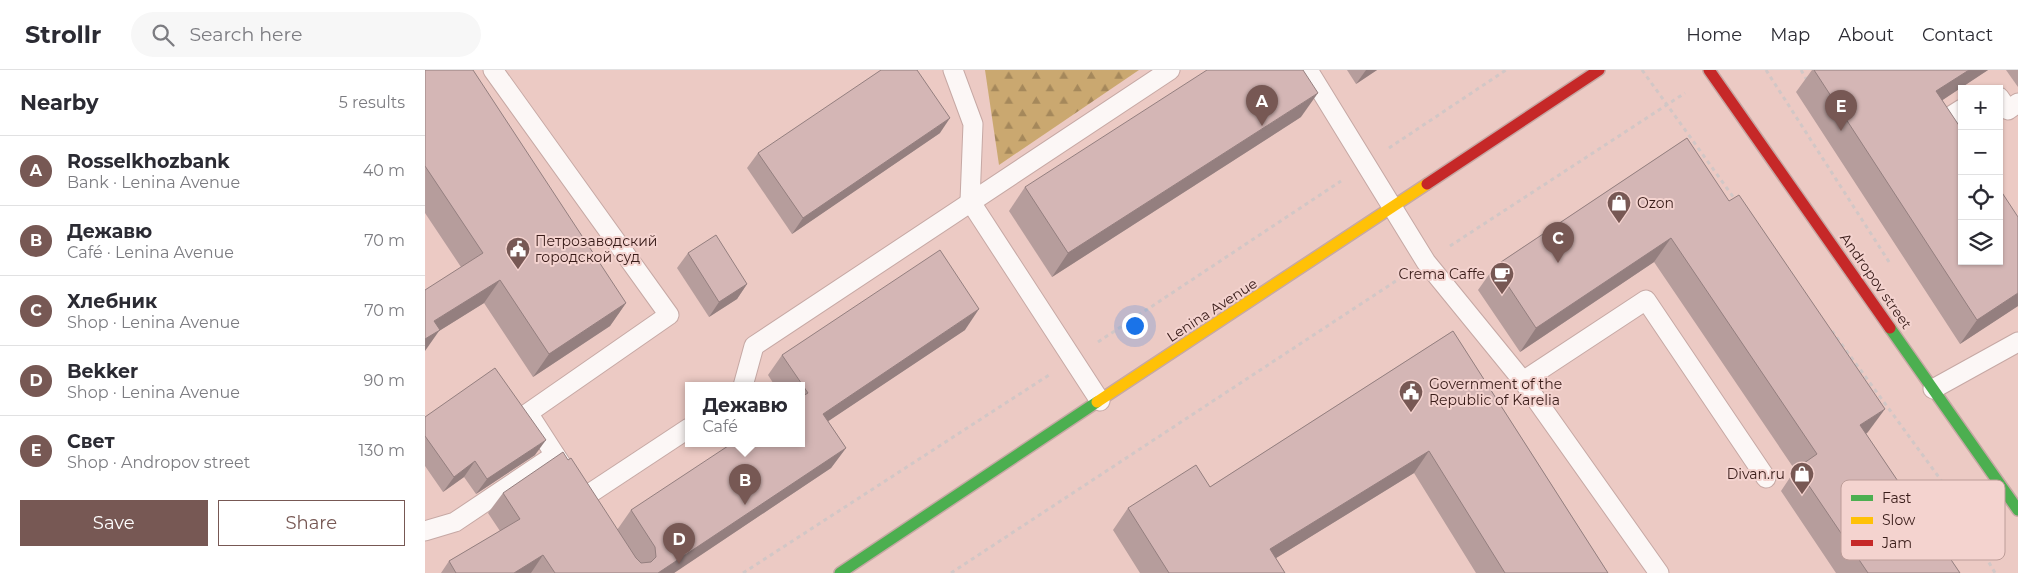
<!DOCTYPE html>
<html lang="en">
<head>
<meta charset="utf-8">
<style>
  :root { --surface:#fff; --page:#f7f7f7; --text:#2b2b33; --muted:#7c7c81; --line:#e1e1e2; --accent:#775854 }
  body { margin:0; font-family:Montserrat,sans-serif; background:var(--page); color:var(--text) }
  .controls { position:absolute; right:15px; top:15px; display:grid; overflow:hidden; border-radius:0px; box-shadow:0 1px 4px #0004 }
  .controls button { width:45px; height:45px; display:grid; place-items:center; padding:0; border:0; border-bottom:1px solid var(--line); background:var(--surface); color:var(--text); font:25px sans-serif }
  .you { position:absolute; left:709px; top:255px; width:18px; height:18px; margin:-12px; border:4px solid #fff; border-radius:50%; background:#1a73e8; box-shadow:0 0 0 8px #1a73e833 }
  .badge { display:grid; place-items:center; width:32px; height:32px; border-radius:50%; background:var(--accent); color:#fff; font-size:16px; font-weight:700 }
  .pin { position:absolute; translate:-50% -41px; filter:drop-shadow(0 1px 2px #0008) }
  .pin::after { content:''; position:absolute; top:26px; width:18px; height:15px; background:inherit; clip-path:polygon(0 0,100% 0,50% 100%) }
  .popup { position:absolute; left:260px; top:312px; width:120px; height:65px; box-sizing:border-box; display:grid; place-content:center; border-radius:0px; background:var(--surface); filter:drop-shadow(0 1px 4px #0005); font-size:16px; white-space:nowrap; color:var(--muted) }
  .popup b { font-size:19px; color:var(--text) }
  .popup::after { content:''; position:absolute; left:50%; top:100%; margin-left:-10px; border:10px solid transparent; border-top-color:var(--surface) }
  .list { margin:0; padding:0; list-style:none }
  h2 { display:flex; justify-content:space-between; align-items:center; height:65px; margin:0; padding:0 20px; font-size:21px }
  h2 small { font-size:16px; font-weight:400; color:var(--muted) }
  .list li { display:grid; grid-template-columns:32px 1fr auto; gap:15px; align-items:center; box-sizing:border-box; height:70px; padding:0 20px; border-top:1px solid var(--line) }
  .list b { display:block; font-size:19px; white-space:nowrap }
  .list p { margin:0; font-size:16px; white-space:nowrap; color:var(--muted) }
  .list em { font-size:16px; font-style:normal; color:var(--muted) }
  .actions { display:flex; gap:10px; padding:15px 20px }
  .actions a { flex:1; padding:11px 0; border:1px solid var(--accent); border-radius:0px; text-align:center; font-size:18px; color:var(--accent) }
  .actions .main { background:var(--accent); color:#fff }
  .icon { flex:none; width:28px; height:28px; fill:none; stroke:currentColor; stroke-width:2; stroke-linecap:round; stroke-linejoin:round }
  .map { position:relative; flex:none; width:1593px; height:503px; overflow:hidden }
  header { display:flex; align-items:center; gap:30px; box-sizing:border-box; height:70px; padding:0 25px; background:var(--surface); border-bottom:1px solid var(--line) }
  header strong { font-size:24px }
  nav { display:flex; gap:28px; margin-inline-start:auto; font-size:18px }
  .search { width:350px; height:45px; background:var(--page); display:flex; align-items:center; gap:12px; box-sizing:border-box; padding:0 18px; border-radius:28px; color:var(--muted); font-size:19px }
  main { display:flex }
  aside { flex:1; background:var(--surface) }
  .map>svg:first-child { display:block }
  .forest { fill:url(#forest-firs) }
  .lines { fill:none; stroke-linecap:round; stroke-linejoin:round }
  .lane-casing { stroke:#c6a8a4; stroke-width:21 }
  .fast-casing { stroke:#c6a8a4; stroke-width:14 }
  .slow-casing { stroke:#c6a8a4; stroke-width:14 }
  .jam-casing { stroke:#c6a8a4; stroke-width:14 }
  .path { stroke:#d2c7c6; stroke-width:3; stroke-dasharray:4 4; stroke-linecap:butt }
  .lane { stroke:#fcf7f6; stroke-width:19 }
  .fast { stroke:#4caf50; stroke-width:11 }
  .slow { stroke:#ffc107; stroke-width:11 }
  .jam { stroke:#c62828; stroke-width:11 }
  .wall { fill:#b69d9c }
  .shaded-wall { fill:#947f7f }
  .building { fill:#d4b6b5; stroke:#947f7f }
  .labels { text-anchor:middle; stroke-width:4; stroke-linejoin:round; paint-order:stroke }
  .poi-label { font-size:14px; fill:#381b18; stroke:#f4d3cf; text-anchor:start }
  .street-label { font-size:14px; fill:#381b18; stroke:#f4d3cf }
  .key { fill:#f4d3cf; stroke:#bc9c98; stroke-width:1 }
  .key-label { font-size:14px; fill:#381b18 }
</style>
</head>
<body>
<header>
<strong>Strollr</strong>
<div class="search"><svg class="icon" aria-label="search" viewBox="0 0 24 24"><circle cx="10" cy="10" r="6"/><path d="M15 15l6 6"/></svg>Search here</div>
<nav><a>Home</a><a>Map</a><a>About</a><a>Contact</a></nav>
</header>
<main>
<aside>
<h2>Nearby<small>5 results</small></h2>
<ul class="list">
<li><span class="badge">A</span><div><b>Rosselkhozbank</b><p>Bank · Lenina Avenue</p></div><em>40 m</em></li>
<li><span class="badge">B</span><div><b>Дежавю</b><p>Café · Lenina Avenue</p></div><em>70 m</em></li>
<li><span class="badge">C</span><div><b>Хлебник</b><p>Shop · Lenina Avenue</p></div><em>70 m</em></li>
<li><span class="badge">D</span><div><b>Bekker</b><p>Shop · Lenina Avenue</p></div><em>90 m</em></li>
<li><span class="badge">E</span><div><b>Свет</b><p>Shop · Andropov street</p></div><em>130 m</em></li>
</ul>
<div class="actions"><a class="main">Save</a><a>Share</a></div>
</aside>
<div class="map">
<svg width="1593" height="503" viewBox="0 0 1593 503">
  <defs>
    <pattern id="forest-firs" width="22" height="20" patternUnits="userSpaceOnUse" patternTransform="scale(1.25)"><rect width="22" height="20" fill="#caa870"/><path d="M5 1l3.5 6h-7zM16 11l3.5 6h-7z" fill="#a5885b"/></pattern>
  </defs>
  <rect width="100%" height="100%" fill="#eccac4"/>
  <polygon class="forest" points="560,0 714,0 574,95"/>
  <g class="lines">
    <defs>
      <g id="lane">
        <polyline points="68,0 244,245 103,343 145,408"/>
        <polyline points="528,0 548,54 545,131 675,331"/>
        <polyline points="883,0 1001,192 1098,311 1234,503"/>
        <polyline points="1574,27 1583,40 1593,33"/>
        <polyline points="1537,39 1518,51 1537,78"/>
        <polyline points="1098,311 1221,230 1341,408"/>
        <polyline points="318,316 329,276 745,0"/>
        <polyline points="1508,319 1593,272"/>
        <polyline points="158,428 264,358"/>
        <polyline points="0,461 30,452 130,385"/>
      </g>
      <g id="fast">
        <polyline points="1465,258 1593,440"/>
        <polyline points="415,503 672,332"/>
      </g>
      <polyline id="slow" points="672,332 1002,114"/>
      <g id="jam">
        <polyline points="1284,0 1465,258"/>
        <polyline points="1002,114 1174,0"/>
      </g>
    </defs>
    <use href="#lane" class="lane-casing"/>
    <use href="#fast" class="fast-casing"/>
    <use href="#slow" class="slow-casing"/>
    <use href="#jam" class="jam-casing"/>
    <g class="path">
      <polyline points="1217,0 1311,131"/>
      <polyline points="1341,0 1466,195"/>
      <polyline points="1376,0 1383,12"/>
      <polyline points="964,78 1081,0"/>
      <polyline points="1025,176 1260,23"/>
      <polyline points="1407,261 1521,417 1570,503"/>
      <polyline points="673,272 916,111"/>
      <polyline points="318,503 624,305"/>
      <polyline points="526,503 977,207"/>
    </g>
    <use href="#lane" class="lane"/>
    <use href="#fast" class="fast"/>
    <use href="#slow" class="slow"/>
    <use href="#jam" class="jam"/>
  </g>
  <g class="wall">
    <polygon points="0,0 201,233 185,256 108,307 59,233 14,261 36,197 0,143"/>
    <polygon points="922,0 952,0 931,14"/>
    <polygon points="1387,0 1563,0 1517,30 1593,236 1535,274 1371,22"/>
    <polygon points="1581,0 1593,0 1593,17"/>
    <polygon points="876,47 627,207 584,141 600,117"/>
    <polygon points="515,63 367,164 322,98 333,83"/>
    <polygon points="1262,68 1443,362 1441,364 1535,503 1411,503 1356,421 1370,400 1229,192 1095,282 1053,220 1070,196"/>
    <polygon points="263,183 322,214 312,229 284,247 252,198"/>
    <polygon points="540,260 403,351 421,378 406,398 249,503 16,503 24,491 75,461 63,443 78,423 192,460 206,440 376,374 376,316 350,316 343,305 357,285"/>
    <polygon points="1028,261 1183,503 1051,503 989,403 851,488 860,503 715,503 688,460 703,438 785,417"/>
    <polygon points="0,347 110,385 51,424 39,407 18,422 0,396"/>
  </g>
  <g class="shaded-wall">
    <polygon points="941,0 952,0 931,14"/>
    <polygon points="1544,0 1563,0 1495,45 1511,21"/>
    <polygon points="893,23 876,47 627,207 643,183"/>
    <polygon points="525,48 515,63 367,164 378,148"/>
    <polygon points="1246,168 1229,192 1095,282 1111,258"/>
    <polygon points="75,210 59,233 14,261 0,281 0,264 9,251"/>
    <polygon points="322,214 312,229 284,247 294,232"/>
    <polygon points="1593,223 1593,236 1535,274 1552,250"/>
    <polygon points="201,233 185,256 108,307 124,284"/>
    <polygon points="554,239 540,260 384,364 398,344"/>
    <polygon points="1460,339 1443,362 1419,379 1435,355"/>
    <polygon points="121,370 110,385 51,424 62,409"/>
    <polygon points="421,378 406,398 249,503 233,503"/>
    <polygon points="1004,381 989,403 830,501 845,479"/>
    <polygon points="50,391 39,407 18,422 29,407"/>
    <polygon points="118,485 106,503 89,503"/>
  </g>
  <g class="building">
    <polygon points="0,0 48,0 201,233 124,284 75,210 9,251 15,260 0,269 0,220 58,183 0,96"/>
    <polygon points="456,0 492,0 525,48 378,148 333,83"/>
    <polygon points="782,0 878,0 893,23 643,183 600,117"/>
    <polygon points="1389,0 1544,0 1511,21 1537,60 1537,191 1574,191 1574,118 1593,147 1593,223 1552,250"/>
    <polygon points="1262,68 1304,131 1314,125 1460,339 1435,355 1535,503 1443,503 1372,398 1392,384 1246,168 1111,258 1070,196"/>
    <polygon points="291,165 322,214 294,232 263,183"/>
    <polygon points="515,180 554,239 398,344 421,378 233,503 130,503 118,485 89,503 31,503 24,491 95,449 78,423 138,382 143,390 146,388 211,488 216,493 226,492 231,487 230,477 206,440 306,374 376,374 376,327 383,323 357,285"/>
    <polygon points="1028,261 1183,503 1080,503 1004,381 845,479 860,503 744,503 703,438 771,395 785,417"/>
    <polygon points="70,298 121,370 62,409 50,391 29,407 0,366 0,347"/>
  </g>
  <defs>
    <symbol id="shop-pin" viewBox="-11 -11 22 30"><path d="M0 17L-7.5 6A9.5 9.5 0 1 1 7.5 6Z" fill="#775854" stroke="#f4d3cf"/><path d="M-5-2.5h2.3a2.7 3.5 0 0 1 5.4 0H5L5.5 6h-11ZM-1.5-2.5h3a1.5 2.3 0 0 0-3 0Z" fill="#fff"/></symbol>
    <symbol id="civic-pin" viewBox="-11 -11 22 30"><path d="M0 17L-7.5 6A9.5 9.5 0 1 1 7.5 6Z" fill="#775854" stroke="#f4d3cf"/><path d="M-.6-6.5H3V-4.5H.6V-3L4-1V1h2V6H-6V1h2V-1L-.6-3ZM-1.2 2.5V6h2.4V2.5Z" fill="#fff"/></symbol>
    <symbol id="cafe-pin" viewBox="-11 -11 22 30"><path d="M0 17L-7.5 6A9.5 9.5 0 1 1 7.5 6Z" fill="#775854" stroke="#f4d3cf"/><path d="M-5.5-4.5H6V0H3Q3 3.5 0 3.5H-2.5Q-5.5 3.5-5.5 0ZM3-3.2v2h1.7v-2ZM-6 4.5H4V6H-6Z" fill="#fff"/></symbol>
  </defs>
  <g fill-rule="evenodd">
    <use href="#shop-pin" x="1180" y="119" width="28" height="38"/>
    <use href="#civic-pin" x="79" y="165" width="28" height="38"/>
    <use href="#cafe-pin" x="1063" y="190" width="28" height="38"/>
    <use href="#civic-pin" x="972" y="308" width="28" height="38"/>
    <use href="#shop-pin" x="1363" y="390" width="28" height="38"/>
  </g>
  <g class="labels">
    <g class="poi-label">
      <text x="1212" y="138">Ozon</text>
      <text x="110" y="176">Петрозаводский<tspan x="110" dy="16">городской суд</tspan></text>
      <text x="1060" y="209" text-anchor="end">Crema Caffe</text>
      <text x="1004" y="319">Government of the<tspan x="1004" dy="16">Republic of Karelia</tspan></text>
      <text x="1360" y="409" text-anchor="end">Divan.ru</text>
    </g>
    <g class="street-label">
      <text transform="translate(1451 211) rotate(55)" y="5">Andropov street</text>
      <text transform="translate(787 240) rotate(-33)" y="5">Lenina Avenue</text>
    </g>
  </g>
  <rect x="1416" y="410" width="164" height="80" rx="8" class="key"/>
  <rect x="1426" y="425" width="22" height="6" fill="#4caf50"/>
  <rect x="1426" y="447" width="22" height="7" fill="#ffc107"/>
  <rect x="1426" y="470" width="22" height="6" fill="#c62828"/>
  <g class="key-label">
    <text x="1457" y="433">Fast</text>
    <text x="1457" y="455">Slow</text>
    <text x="1457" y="478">Jam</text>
  </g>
</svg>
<div class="controls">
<button>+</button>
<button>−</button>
<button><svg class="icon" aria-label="locate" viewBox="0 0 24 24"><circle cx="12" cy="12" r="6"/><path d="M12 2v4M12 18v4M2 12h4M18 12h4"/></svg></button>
<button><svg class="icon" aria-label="layers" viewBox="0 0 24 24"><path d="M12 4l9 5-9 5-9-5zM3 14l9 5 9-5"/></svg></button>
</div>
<div class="you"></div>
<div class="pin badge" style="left:837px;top:56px">A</div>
<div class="pin badge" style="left:320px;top:435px">B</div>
<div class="popup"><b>Дежавю</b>Café</div>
<div class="pin badge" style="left:1133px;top:193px">C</div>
<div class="pin badge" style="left:254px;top:494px">D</div>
<div class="pin badge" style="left:1416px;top:61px">E</div>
</div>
</main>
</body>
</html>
